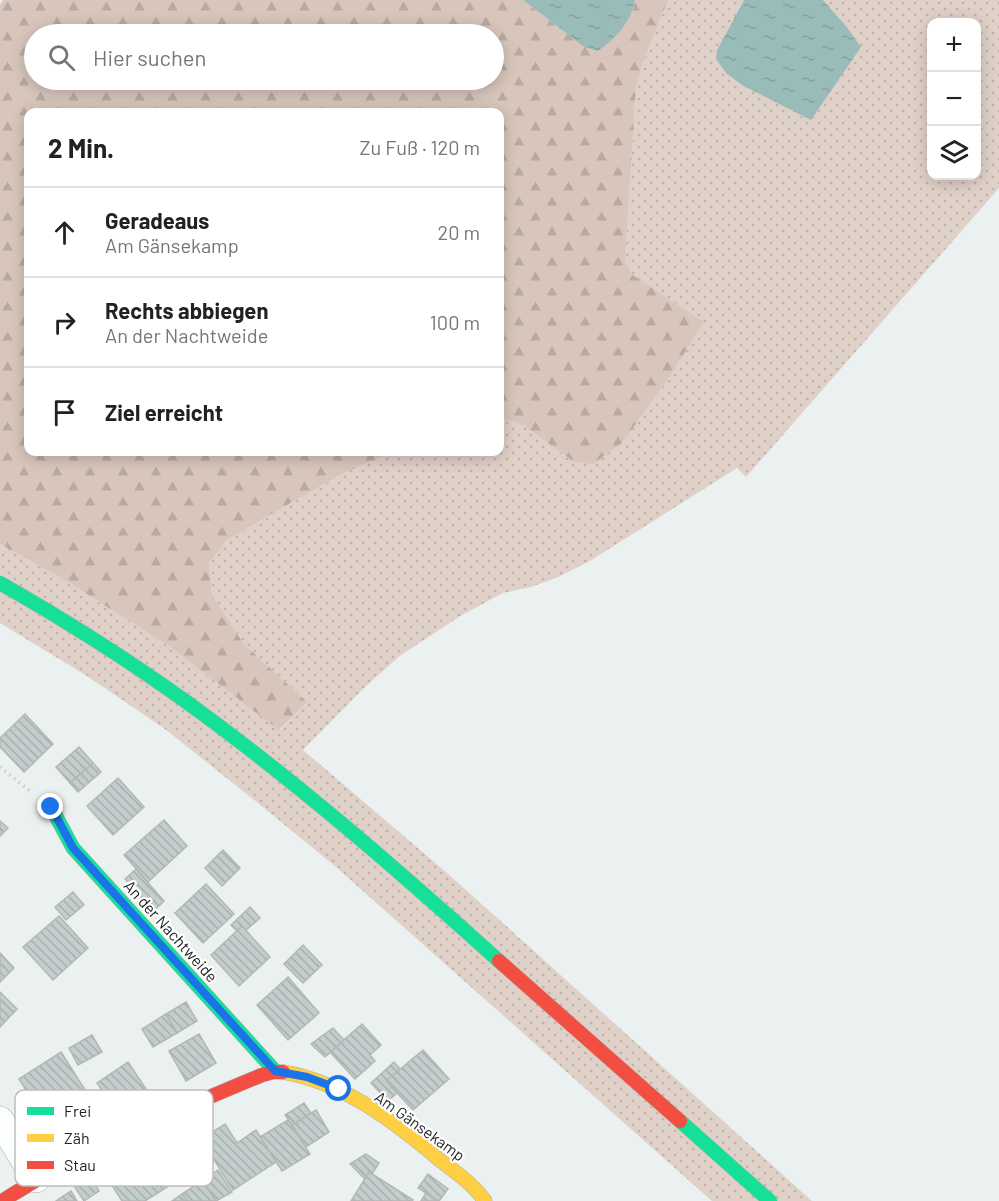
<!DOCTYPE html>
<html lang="de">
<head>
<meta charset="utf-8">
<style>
  :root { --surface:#fff; --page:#f2f2f2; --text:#222; --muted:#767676; --line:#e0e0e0 }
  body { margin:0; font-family:Barlow,sans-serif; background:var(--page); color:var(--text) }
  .controls { position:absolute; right:18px; top:18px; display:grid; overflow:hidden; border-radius:12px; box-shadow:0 3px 15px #0003 }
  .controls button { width:54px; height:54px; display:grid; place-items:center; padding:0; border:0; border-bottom:2px solid var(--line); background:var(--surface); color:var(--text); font:30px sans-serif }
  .stop { position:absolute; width:18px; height:18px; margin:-14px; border:4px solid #1a73e8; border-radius:50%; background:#fff }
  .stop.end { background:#1a73e8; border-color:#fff; box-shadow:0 2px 6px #0008 }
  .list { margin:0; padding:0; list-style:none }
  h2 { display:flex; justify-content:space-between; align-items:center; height:78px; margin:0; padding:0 24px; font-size:26px }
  h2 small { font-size:20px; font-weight:400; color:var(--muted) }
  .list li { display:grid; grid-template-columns:39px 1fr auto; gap:18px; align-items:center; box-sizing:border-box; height:90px; padding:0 24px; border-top:2px solid var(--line) }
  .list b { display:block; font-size:22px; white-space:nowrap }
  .list p { margin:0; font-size:20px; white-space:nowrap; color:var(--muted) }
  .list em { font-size:20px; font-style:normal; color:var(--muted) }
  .icon { flex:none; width:33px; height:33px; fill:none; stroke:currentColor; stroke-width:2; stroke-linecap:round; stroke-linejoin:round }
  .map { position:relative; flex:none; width:999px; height:1201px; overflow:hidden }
  .search { position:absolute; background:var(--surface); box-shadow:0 3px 15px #0003; left:24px; top:24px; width:480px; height:66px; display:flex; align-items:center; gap:15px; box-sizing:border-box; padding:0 21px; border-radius:33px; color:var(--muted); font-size:22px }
  .panel { position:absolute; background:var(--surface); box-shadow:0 3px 15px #0003; left:24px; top:108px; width:480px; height:348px; border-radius:12px }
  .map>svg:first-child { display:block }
  .grass { fill:url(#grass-dots); fill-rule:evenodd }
  .forest { fill:url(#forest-firs); fill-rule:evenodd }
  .water { fill:url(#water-ripples) }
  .building { fill:url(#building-back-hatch); stroke:#b3b8b7; stroke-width:1.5 }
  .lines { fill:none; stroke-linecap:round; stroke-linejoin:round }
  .street-casing { stroke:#aeb2b2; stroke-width:28 }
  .fast-casing { stroke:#aeb2b2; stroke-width:15 }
  .slow-casing { stroke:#aeb2b2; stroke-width:15 }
  .jam-casing { stroke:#aeb2b2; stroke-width:15 }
  .path { stroke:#cdcece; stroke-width:4; stroke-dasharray:1.5 4.5; stroke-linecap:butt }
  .street { stroke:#fcfdfd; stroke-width:27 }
  .fast { stroke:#16e098; stroke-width:14 }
  .slow { stroke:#ffcf43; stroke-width:14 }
  .jam { stroke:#f24e42; stroke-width:14 }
  .route { stroke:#1a73e8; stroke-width:8 }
  .labels { text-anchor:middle; stroke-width:4.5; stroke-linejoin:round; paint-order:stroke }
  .street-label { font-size:16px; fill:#212524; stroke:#fff }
  .key { fill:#fff; stroke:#bcbebd; stroke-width:1.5 }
  .key-label { font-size:16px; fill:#212524 }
</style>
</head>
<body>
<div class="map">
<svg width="999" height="1201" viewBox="0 0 999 1201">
  <defs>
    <pattern id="grass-dots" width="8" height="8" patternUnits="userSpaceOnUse" patternTransform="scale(1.5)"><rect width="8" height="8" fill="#e0d1c8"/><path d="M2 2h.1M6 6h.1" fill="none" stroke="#c0b3ac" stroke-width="1.8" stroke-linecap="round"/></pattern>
    <pattern id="forest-firs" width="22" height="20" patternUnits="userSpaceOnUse" patternTransform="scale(1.5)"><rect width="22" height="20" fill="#d8c6bc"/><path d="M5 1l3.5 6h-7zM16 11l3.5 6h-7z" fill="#b9aaa1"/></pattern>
    <pattern id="water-ripples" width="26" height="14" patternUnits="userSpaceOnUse" patternTransform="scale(1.5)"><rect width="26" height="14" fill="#9abcb9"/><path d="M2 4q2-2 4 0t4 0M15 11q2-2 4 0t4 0" fill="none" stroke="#84a19f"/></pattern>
    <pattern id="building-back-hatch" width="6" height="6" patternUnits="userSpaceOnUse" patternTransform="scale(1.5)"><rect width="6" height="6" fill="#c2cdcc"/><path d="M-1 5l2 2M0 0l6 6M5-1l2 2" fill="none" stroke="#a6b0af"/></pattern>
  </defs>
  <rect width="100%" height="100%" fill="#ebf0f0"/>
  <path class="grass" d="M668 0H744L717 50 846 26 823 0H999V188L746 477 737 468 590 561 558 577 531 587 503 593 462 615 401 655 365 687 303 750 447 873 812 1201H712L336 867 258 803 165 729 87 676 0 623V544L71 584 170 647 280 730 307 702 243 643 212 594 209 563 226 541 280 509 344 473 394 452H500V417L524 426 574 462 622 443 667 381 704 322 630 274 625 261 636 87 642 65ZM932 22H976V176H932Z"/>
  <path class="forest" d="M3 0H523L584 47 633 9 635 0H668L642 65 636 87 625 261 631 274 704 322 667 381 622 443 593 464 574 462 524 426 500 417V112H28V452H394L344 473 280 509 226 541 209 563 212 594 243 643 307 702 279 730 170 647 71 584 0 544V5ZM34 34H494V80H34Z"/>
  <g class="water">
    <path d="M523 0H635C631 22 616 38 598 51L584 47Z"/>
    <polygon points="744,0 823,0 846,26 861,47 811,120 742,85 726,73 716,59 717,50"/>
  </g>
  <g class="building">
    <polygon points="25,714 53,744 24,772 0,747 0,738"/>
    <polygon points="79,747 93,763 70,783 56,767"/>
    <polygon points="93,763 101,772 78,792 70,783"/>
    <polygon points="118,778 144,807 113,835 87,806"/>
    <polygon points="164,820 187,846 148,882 124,855"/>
    <polygon points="0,821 8,828 0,836"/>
    <polygon points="223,850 240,868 222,886 205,868"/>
    <polygon points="136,869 164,901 154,911 125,879"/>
    <polygon points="206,884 234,914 203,943 175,913"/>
    <polygon points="73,892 84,905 66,920 55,907"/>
    <polygon points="250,907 260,918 246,930 242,926 237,931 231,925"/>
    <polygon points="59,916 88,948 53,980 23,947"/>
    <polygon points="242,926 270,957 239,986 211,955"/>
    <polygon points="303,945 322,965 303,983 284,964"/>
    <polygon points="0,953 14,968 0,982"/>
    <polygon points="288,977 319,1013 288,1040 257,1005"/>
    <polygon points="0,992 17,1009 0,1027"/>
    <polygon points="186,1002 197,1021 177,1033 166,1014"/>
    <polygon points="166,1014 177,1033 153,1047 142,1029"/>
    <polygon points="362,1024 381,1045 370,1055 375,1061 355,1079 330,1052"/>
    <polygon points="333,1028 344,1040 325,1057 311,1044"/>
    <polygon points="199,1034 216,1063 186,1081 169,1051"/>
    <polygon points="92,1035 102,1052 78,1065 69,1048"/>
    <polygon points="423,1050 449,1079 413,1110 386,1081"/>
    <polygon points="61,1052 101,1115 59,1142 19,1079"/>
    <polygon points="128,1062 148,1092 117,1113 97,1083"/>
    <polygon points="394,1062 400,1069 386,1081 397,1093 388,1101 371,1083"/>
    <polygon points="304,1103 311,1113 292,1125 285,1115"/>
    <polygon points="316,1110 329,1132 306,1147 292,1125"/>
    <polygon points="288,1120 310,1154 282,1171 260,1137"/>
    <polygon points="225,1124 237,1143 256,1130 276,1162 233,1190 201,1139"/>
    <polygon points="156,1152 175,1182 145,1201 122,1201 109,1181"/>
    <polygon points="366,1154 379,1163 372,1174 369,1172 365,1179 350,1164"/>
    <polygon points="85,1170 99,1191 84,1201 70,1180"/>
    <polygon points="218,1170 232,1192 216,1201 202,1181"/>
    <polygon points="369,1172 413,1200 412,1201 351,1201"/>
    <polygon points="428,1174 448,1189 439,1201 418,1188"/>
    <polygon points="202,1181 216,1201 187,1201 182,1194"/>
    <polygon points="71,1191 77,1201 56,1201"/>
    <polygon points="426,1193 437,1201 421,1201"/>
    <polygon points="182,1194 187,1201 172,1201"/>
  </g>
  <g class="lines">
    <defs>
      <polyline id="street" points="0,1120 36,1179"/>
      <g id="fast">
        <path d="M0 583C65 620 127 659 188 703 297 782 399 871 499 961"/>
        <polyline points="51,807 73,848 275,1071"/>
        <polyline points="680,1121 770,1201"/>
      </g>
      <path id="slow" d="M283 1072C343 1082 395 1122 441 1161 457 1173 474 1185 485 1201"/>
      <g id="jam">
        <polyline points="499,961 680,1121"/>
        <path d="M2 1201C84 1149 173 1112 262 1075L273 1072H283"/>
      </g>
    </defs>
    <use href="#street" class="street-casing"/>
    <use href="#fast" class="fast-casing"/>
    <use href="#slow" class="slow-casing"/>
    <use href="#jam" class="jam-casing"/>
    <g class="path">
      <polyline points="892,5 895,0"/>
      <polyline points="0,767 30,791"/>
    </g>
    <use href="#street" class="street"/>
    <use href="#fast" class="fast"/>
    <use href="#slow" class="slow"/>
    <use href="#jam" class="jam"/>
  </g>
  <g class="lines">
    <polyline class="route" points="51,807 73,848 275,1071 307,1077 339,1089"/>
  </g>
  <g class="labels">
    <g class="street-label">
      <text transform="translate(171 931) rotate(48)" y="6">An der Nachtweide</text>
      <text transform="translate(420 1126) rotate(36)" y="6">Am Gänsekamp</text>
    </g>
  </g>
  <rect x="15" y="1090" width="198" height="96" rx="9" class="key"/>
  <rect x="27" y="1107" width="27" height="8" fill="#16e098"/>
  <rect x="27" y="1134" width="27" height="8" fill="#ffcf43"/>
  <rect x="27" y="1161" width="27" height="8" fill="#f24e42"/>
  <g class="key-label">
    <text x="64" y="1117">Frei</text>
    <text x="64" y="1144">Zäh</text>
    <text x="64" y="1171">Stau</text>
  </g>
</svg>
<div class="controls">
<button>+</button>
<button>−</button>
<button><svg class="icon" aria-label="layers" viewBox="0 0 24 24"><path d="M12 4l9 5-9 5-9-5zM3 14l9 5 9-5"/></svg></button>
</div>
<div class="stop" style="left:339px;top:1089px"></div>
<div class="stop end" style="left:51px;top:807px"></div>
<div class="search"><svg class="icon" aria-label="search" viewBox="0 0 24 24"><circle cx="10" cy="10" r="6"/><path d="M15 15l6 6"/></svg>Hier suchen</div>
<section class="panel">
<h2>2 Min.<small>Zu Fuß · 120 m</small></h2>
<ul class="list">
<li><svg class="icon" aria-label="ahead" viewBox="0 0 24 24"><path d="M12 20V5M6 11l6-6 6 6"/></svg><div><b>Geradeaus</b><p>Am Gänsekamp</p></div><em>20 m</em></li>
<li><svg class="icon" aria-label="right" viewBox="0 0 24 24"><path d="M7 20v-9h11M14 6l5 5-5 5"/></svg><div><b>Rechts abbiegen</b><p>An der Nachtweide</p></div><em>100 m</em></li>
<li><svg class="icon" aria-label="arrive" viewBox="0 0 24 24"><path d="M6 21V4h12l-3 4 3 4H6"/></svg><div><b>Ziel erreicht</b></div></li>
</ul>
</section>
</div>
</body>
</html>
